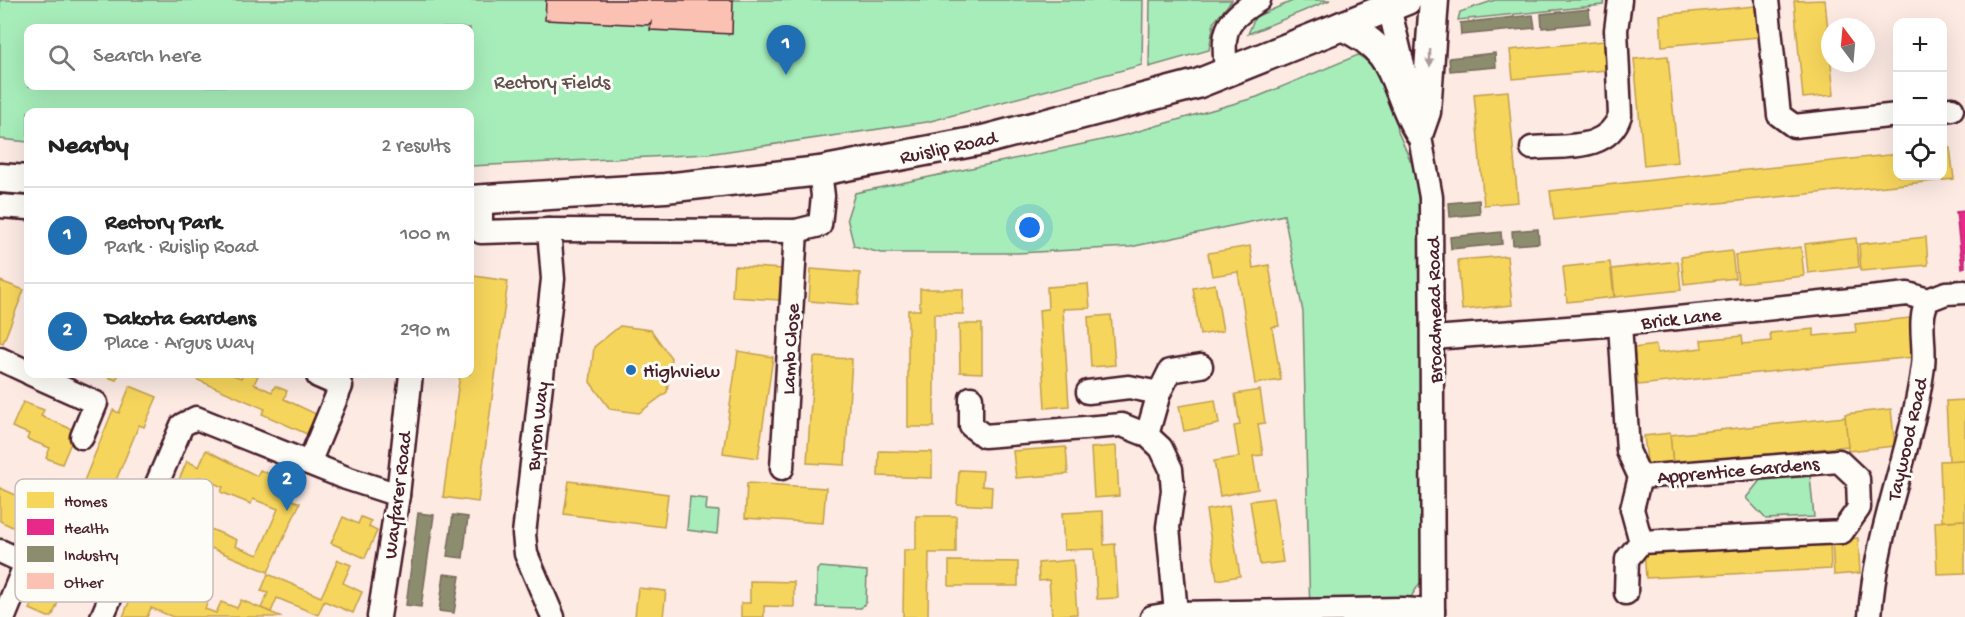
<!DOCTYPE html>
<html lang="en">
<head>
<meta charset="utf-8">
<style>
  :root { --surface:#fff; --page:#f6f6f6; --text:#222; --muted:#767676; --line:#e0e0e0; --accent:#1f6fb2 }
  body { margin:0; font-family:"Gochi Hand",sans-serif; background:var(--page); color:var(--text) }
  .controls { position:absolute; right:18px; top:18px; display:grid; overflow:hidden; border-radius:12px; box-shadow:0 6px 24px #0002 }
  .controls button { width:54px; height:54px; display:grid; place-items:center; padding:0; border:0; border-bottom:2px solid var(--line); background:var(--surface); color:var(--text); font:30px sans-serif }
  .compass { position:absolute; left:1821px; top:18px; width:54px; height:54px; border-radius:50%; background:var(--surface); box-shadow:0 6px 24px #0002; rotate:344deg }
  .you { position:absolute; left:1030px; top:228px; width:21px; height:21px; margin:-15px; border:4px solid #fff; border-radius:50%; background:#1a73e8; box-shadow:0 0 0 9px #1a73e833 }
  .badge { display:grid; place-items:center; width:39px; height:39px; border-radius:50%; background:var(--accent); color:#fff; font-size:20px; font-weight:700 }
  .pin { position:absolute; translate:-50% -50px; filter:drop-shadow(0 2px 3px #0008) }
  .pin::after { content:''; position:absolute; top:32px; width:21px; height:18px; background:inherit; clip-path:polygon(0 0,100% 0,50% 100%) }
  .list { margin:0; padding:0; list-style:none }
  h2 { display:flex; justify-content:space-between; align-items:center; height:78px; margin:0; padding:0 24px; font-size:26px }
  h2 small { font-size:20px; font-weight:400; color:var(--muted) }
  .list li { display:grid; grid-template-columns:39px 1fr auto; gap:18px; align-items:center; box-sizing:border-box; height:96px; padding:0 24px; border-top:2px solid var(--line) }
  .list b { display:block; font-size:22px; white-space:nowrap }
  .list p { margin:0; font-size:20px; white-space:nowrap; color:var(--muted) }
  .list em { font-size:20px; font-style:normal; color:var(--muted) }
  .icon { flex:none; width:33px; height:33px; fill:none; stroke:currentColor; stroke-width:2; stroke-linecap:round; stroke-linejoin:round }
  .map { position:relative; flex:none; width:1965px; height:617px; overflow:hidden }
  .search { position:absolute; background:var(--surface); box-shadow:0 6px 24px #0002; left:24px; top:24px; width:450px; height:66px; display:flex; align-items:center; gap:15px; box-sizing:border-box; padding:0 21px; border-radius:12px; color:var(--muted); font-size:22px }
  .panel { position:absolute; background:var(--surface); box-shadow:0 6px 24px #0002; left:24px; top:108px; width:450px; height:270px; border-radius:12px }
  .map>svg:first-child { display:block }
  .green { fill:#a7edba; stroke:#788672; stroke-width:1.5; fill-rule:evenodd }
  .homes { fill:#f6d55c; stroke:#c29e4d; stroke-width:1.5; fill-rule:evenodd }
  .health { fill:#e7298a; stroke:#b8266e; stroke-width:1.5 }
  .industry { fill:#8c8c6e; stroke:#786b5a; stroke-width:1.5 }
  .building { fill:#fbc1b3; stroke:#4a1f2b; stroke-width:1.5 }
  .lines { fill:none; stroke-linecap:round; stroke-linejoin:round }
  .minor-casing { stroke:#4a1f2b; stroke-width:27 }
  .major-casing { stroke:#4a1f2b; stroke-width:33 }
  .minor { stroke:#fdfcf7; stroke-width:22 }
  .major { stroke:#fdfcf7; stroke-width:28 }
  .oneway { fill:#ac999b }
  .poi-dot { fill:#1f6fb2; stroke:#fdfcf7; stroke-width:2 }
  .labels { text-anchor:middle; stroke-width:6; stroke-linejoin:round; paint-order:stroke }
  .park-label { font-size:20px; fill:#61524f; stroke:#fdfcf7 }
  .street-label { font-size:20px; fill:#4a1f2b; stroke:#fdfcf7 }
  .poi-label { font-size:20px; fill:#4a1f2b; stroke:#fdfcf7; text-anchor:start }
  .key { fill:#fdfcf7; stroke:#c7baba; stroke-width:1.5 }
  .key-label { font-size:16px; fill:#4a1f2b }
</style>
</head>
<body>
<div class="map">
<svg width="1965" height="617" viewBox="0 0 1965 617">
  <rect width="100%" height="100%" fill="#fceae3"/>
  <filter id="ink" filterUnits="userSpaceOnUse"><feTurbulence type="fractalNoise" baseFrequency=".0167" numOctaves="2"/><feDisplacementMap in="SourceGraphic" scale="12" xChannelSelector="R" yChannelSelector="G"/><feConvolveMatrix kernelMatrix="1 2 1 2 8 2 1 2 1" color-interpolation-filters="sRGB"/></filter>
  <g filter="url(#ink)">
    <g class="green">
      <path d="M0 0H1143L1142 65 927 122 708 154 470 166V112H28V142L0 139ZM28 28H470V86H28Z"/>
      <polygon points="1150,0 1232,0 1214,22 1209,50 1149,67"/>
      <polygon points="1295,0 1330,0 1248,34 1255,17"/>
      <polygon points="1495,0 1605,0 1603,5 1458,20 1460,12"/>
      <polygon points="1358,55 1373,65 1395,99 1398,132 1415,171 1421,221 1422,580 1411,597 1385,608 1310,617 1303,312 1284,215 1130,247 1017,253 881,253 854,246 847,218 855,193 1125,135 1257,97"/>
      <polygon points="1810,476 1814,517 1766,519 1746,498 1761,479"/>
      <polygon points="690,497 707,499 706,510 719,511 717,534 687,530"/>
      <polygon points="820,567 867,571 866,602 861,608 817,607 817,570"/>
    </g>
    <g class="homes">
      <polygon points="1825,0 1834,95 1803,98 1794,1"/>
      <polygon points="1755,6 1758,37 1662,46 1660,15"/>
      <polygon points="1604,41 1606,70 1513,79 1510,50"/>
      <polygon points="1668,56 1678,162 1644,166 1634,59"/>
      <polygon points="1508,91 1518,202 1484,205 1474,94"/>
      <polygon points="1950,148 1954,179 1554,220 1550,191 1898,154 1898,176 1942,176 1942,149"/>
      <polygon points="1926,237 1928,265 1861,271 1859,244"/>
      <polygon points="1856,238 1859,267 1808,273 1805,244"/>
      <polygon points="1250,246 1253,268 1269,265 1279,326 1272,327 1281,380 1255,384 1238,272 1212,276 1208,253"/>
      <polygon points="1801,247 1804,276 1738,283 1735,255"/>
      <polygon points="1732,251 1735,278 1684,284 1681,257"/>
      <polygon points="1507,256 1512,305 1462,310 1458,260"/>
      <polygon points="1678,261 1681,290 1615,297 1612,269"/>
      <polygon points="1610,262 1614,297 1567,302 1563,267"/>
      <polygon points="734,266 783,269 780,300 732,297"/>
      <polygon points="811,269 860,273 858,305 809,301"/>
      <polygon points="474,276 508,281 478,502 443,497 460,374 470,374 470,306"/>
      <polygon points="0,281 24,290 3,343 0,342"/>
      <polygon points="1088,284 1090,308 1063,309 1069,406 1045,408 1039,310 1048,309 1047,287"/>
      <polygon points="1215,284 1223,331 1200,335 1193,288"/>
      <polygon points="920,289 963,289 963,314 934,314 934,427 908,427 908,310 920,310"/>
      <polygon points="1111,315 1115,365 1091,367 1088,317"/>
      <polygon points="1910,318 1914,357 1638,385 1634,348 1656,345 1657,353 1702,348 1701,340 1742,336 1743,344 1771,341 1770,333 1814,329 1814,336 1856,332 1855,324"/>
      <polygon points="959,324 982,324 982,373 960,372"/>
      <polygon points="620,326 651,330 671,358 667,392 639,413 610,409 590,382 594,347"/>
      <polygon points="738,351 773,357 758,458 723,453"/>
      <polygon points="814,357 852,359 845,465 807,463"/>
      <polygon points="99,374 119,374 116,380"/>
      <polygon points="195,374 230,374 241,378 243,374 251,374 258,376 254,384 272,392 275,386 287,391 284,399 316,414 307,434 262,414 265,409 193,378"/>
      <polygon points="130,386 157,397 144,427 139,425 104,509 77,498 113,410 119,413"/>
      <polygon points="1260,390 1265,423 1258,424 1263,455 1253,456 1258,489 1220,496 1214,461 1239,457 1234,426 1240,425 1235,394"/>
      <polygon points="1215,400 1219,424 1184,431 1179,406"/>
      <polygon points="1965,400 1965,460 1949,461 1946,401"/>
      <polygon points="23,402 44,410 41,416 76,431 62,464 46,458 50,448 27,439 29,434 12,427"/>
      <polygon points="1891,409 1895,446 1848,451 1845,414"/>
      <polygon points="1845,417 1848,446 1673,464 1670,435"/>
      <polygon points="1670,433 1673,466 1648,469 1644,436"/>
      <polygon points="1116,446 1119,496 1094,498 1091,448"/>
      <polygon points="1066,447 1068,474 1016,478 1013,451"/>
      <path d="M206 450 257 476 260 470 290 483 285 497 300 503 268 572 159 526 187 461 199 467ZM199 477 223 487 221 492 251 504 253 499 278 509 258 555 235 546 237 540 177 515 179 510 184 512Z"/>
      <polygon points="879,451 932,452 932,478 878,476"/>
      <polygon points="1965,460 1965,520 1942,521 1940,461"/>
      <polygon points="959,470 983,471 982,486 992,487 991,506 957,504"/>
      <polygon points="569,481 668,494 664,527 564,514"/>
      <polygon points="747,483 826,488 823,523 745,518"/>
      <polygon points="0,488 36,504 23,532 0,521"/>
      <polygon points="1273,498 1283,562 1260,565 1250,501"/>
      <polygon points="1229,506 1240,576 1217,580 1206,510"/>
      <polygon points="1103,511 1104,545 1115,544 1118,598 1097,599 1094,549 1064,550 1062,513"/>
      <polygon points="916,516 956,516 956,553 929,553 928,617 903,617 904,550 916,550"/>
      <polygon points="343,517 358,524 361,517 371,521 369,527 377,531 365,558 331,543"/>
      <polygon points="1965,520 1965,573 1937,574 1935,522"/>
      <polygon points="1858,538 1860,573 1834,575 1832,540"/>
      <polygon points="60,539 81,548 72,569 79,572 67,598 61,595 52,617 48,617 30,609 40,586 45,588 55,565 50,563"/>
      <polygon points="1830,540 1831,569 1646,578 1644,550"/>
      <polygon points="338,560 351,565 343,583 362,592 353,613 324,601 318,615 277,598 271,612 261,608 268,593 261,591 268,574 321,597"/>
      <polygon points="1073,560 1077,614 1052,616 1049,580 1039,581 1038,563"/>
      <polygon points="949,561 1018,562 1018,586 949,586"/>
      <polygon points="139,577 188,597 190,591 209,599 205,609 216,613 221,602 237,608 241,600 282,617 173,617 151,608 147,617 123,617"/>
      <polygon points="750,581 794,582 794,607 764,606 764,617 741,617 741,603 750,603"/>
      <polygon points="638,588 666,591 663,617 635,617"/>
    </g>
    <polygon class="health" points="1965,211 1965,267 1962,268 1956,212"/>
    <g class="industry">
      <polygon points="1589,9 1590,23 1542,28 1541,14"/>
      <polygon points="1533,15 1535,28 1461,35 1460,23"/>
      <polygon points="1495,53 1496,67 1450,71 1449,58"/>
      <polygon points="1479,200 1480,214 1450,217 1449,203"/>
      <polygon points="1538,229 1539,243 1513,245 1512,231"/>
      <polygon points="1501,232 1502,244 1451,249 1450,237"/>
      <polygon points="418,513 434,515 421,607 406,605"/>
      <polygon points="453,515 468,517 463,558 447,556"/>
      <polygon points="444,574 460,576 454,613 439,611"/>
    </g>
    <polygon class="building" points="546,0 733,0 732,34 650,30 651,22 648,25 545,20"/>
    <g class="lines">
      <defs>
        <g id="minor">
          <polyline points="1767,0 1779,115 1794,126 1898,115"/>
          <polyline points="1389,7 1419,132 1431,197 1433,617"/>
          <path d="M1226 73C1223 32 1222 22 1259 0"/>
          <polyline points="1942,110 1952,109"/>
          <path d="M1532 148C1565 145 1608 152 1620 115L1616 30 1620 0"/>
          <polyline points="481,200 481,232 549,230 553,279 524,534 526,554 553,617"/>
          <polyline points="0,206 28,208"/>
          <polyline points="549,230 796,231 820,225 823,196 820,171"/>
          <polyline points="1620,324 1628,451 1640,477 1632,509 1641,542 1627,559 1626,593"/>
          <polyline points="1433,338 1620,324 1908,294 1928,300"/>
          <polyline points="0,359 28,372"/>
          <polyline points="31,374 96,403 82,437"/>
          <polyline points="1088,392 1129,387 1159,393"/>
          <polyline points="971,398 971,426 984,436 1122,425 1147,435 1161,448 1171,469 1173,490 1168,527 1176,613"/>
          <polyline points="1147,435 1159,393 1170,371 1201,366"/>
          <polyline points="309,463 341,386 318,376"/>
          <polyline points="782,468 796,231"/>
          <polyline points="1640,477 1839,461 1858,479 1859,508 1842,532 1641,542"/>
          <polyline points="150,500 182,425 196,418 346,478 398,495"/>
          <polyline points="0,551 26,563 4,617"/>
          <polyline points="102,617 111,596"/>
          <polyline points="379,617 398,495 411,374"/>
          <polyline points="1152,617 1176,613 1402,609 1433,611"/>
          <path d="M1870 617C1875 531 1912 451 1923 366 1926 344 1917 320 1928 300L1946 293 1965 292"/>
        </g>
        <g id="major">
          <path d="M1342 26C1401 51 1391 86 1419 132L1426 112 1434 0"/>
          <polyline points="0,178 28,180"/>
          <polyline points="470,200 665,188 820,171 983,140 1197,84 1407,0"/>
        </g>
      </defs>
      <use href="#minor" class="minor-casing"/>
      <use href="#major" class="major-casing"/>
      <use href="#minor" class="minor"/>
      <use href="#major" class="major"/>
    </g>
    <defs><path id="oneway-solid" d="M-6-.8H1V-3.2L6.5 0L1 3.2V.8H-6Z" transform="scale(1.5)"/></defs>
    <use class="oneway" href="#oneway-solid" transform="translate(1430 58) rotate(91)"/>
  </g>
  <circle class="poi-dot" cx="631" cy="370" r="6"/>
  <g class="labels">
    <g class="park-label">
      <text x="552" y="88">Rectory Fields</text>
    </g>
    <g class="street-label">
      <text transform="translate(948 146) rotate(-12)" y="7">Ruislip Road</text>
      <text transform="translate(1433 310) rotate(-91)" y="7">Broadmead Road</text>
      <text transform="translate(1681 317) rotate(-6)" y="7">Brick Lane</text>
      <text transform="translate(789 349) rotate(-87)" y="7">Lamb Close</text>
      <text transform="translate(536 426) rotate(-84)" y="7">Byron Way</text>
      <text transform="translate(1906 439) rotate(-77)" y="7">Taywood Road</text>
      <text transform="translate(1738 469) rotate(-5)" y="7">Apprentice Gardens</text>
      <text transform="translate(396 495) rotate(-83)" y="7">Wayfarer Road</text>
    </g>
    <g class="poi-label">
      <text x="643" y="377">Highview</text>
    </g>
  </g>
  <rect x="15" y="479" width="198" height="123" rx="9" class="key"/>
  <rect x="27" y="492" width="27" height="16" fill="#f6d55c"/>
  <rect x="27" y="519" width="27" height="16" fill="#e7298a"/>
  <rect x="27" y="546" width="27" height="16" fill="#8c8c6e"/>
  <rect x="27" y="573" width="27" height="16" fill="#fbc1b3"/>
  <g class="key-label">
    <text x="64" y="506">Homes</text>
    <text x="64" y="533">Health</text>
    <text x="64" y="560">Industry</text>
    <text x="64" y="587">Other</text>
  </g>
</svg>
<div class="controls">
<button>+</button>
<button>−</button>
<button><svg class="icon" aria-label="locate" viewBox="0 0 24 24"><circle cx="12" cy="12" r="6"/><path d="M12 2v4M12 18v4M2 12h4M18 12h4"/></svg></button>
</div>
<svg class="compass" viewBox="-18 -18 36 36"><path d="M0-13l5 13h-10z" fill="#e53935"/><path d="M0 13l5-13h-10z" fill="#767676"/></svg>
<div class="you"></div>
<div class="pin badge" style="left:786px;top:75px">1</div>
<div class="pin badge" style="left:287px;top:511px">2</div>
<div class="search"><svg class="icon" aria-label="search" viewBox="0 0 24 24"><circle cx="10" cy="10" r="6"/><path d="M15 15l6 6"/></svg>Search here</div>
<section class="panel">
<h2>Nearby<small>2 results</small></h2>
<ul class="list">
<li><span class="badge">1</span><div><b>Rectory Park</b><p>Park · Ruislip Road</p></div><em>100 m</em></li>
<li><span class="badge">2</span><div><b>Dakota Gardens</b><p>Place · Argus Way</p></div><em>290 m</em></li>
</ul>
</section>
</div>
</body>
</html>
